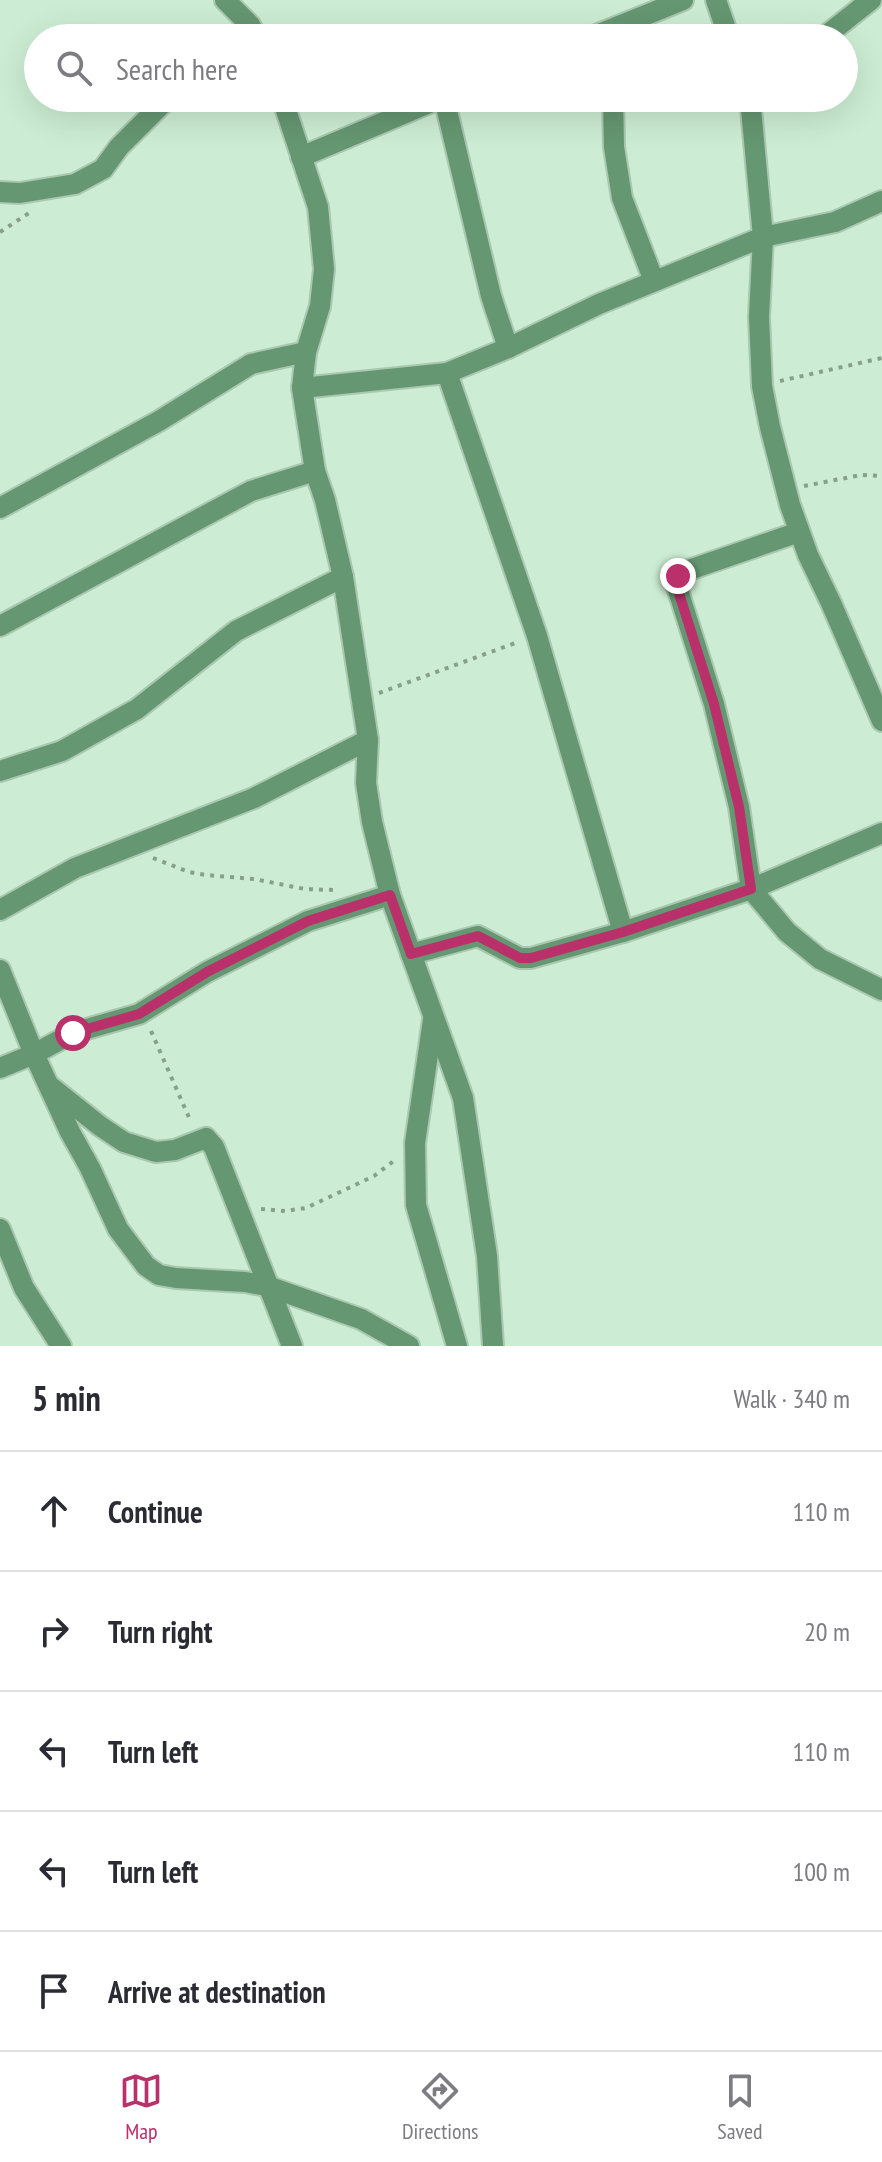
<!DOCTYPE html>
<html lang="en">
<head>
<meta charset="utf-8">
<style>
  :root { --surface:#fff; --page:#f2f2f3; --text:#2b2b33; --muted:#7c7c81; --line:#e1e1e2; --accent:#ba306b }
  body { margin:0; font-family:"PT Sans Narrow",sans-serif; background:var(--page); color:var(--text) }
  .stop { position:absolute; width:24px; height:24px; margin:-18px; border:6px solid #ba306b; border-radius:50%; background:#fff }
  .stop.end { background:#ba306b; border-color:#fff; box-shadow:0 2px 8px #0008 }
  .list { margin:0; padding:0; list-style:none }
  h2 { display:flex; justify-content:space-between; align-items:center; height:104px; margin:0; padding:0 32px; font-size:34px }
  h2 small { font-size:26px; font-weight:400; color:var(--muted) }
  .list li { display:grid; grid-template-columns:52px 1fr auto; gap:24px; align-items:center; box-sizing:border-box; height:120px; padding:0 32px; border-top:2px solid var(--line) }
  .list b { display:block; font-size:30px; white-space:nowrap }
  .list em { font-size:26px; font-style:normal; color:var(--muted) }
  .icon { flex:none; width:44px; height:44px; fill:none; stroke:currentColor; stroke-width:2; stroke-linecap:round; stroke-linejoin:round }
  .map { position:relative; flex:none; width:882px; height:1346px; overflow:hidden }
  .search { position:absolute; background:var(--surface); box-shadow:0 8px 32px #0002; left:24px; right:24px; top:24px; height:88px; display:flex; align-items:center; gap:20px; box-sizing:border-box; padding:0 28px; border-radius:44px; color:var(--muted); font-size:30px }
  .sheet { height:704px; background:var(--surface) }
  nav { display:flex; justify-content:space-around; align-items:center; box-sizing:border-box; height:112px; border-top:2px solid var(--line); background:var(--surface); font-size:22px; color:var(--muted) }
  nav a { display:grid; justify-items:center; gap:4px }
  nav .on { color:var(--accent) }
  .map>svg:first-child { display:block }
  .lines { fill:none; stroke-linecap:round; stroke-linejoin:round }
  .street-casing { stroke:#aac7b0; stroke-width:24 }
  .path { stroke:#86a08c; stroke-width:4; stroke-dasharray:4 6; stroke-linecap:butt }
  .street { stroke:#659772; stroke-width:20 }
  .route { stroke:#ba306b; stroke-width:10 }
</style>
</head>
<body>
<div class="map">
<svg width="882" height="1346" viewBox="0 0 882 1346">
  <rect width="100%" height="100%" fill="#ccedd3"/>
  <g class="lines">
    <defs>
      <g id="street">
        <polyline points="225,0 250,25 257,38"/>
        <polyline points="716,0 729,38"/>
        <polyline points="589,38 683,0"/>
        <polyline points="823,38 871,0"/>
        <polyline points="282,98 318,207 324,269 320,306 306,352 302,388 315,471 325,500 343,577 368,740 366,783 372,822 390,895 463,1098 487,1256 493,1346"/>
        <polyline points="444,98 491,296 508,348"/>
        <polyline points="613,98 614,147 622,198 654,281"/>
        <polyline points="750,98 763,237 759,317 762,386 770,427 790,505 808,555 831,603 882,721"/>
        <polyline points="301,157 441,98"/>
        <polyline points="0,192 20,193 75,184 103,169 119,147 168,98"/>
        <polyline points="447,373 537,636 623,932"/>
        <polyline points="302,388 447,373 508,348 599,304 763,237 835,222 882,201"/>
        <polyline points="0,508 159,421 251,364 306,352"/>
        <polyline points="799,532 683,572 676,584 714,704 739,807 751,889 787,932 820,959 882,990"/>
        <polyline points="0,626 251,491 315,471"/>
        <polyline points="0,771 62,751 137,709 236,631 343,577"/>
        <polyline points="0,910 75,868 254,798 368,740"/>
        <polyline points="411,954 478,936 520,958 531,958 623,932 751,889 882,833"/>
        <polyline points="0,970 34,1054 70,1132 90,1168 118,1229 146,1266 159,1275 176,1278 245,1282 267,1286 361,1319 409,1346"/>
        <polyline points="433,1020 415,1143 416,1205 457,1346"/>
        <polyline points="0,1068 34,1054 73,1033 139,1014 207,972 308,921 390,895"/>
        <polyline points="51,1087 100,1126 124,1142 156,1152 175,1150 206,1138 214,1147 292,1346"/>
        <polyline points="0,1229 24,1288 61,1346"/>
      </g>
    </defs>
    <use href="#street" class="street-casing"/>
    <g class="path">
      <polyline points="0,232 29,213"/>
      <polyline points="780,381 882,358"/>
      <polyline points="804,486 861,475 882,476"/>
      <polyline points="379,693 518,642"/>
      <polyline points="153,858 189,872 206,875 254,879 305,889 333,890"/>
      <polyline points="151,1031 191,1122"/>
      <polyline points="261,1209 285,1211 306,1208 374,1176 395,1160"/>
    </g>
    <use href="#street" class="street"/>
  </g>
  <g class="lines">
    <polyline class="route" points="73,1033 139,1014 207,972 308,921 390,895 411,954 478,936 520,958 531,958 623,932 751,889 739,807 714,704 676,584 678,576"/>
  </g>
</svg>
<div class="stop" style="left:73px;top:1033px"></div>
<div class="stop end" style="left:678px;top:576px"></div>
<div class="search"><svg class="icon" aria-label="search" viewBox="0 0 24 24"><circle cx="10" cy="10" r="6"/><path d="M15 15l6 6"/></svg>Search here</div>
</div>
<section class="sheet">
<h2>5 min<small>Walk · 340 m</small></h2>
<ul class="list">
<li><svg class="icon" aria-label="ahead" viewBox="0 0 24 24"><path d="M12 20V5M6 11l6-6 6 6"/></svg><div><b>Continue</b></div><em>110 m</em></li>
<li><svg class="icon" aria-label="right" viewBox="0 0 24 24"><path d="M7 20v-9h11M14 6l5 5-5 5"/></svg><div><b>Turn right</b></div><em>20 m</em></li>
<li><svg class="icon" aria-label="left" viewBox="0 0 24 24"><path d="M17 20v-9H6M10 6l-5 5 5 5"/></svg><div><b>Turn left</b></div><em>110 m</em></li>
<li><svg class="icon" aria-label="left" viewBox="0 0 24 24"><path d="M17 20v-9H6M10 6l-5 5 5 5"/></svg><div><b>Turn left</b></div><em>100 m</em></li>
<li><svg class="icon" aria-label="arrive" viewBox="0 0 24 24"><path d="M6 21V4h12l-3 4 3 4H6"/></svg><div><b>Arrive at destination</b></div></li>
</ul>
</section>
<nav>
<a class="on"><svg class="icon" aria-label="map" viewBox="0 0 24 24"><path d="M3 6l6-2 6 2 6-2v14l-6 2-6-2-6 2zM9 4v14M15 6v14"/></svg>Map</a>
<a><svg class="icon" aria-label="directions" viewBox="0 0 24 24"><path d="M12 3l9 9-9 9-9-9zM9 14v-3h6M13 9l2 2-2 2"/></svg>Directions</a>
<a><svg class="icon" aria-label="saved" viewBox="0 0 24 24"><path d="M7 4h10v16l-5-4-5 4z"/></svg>Saved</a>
</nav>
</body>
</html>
